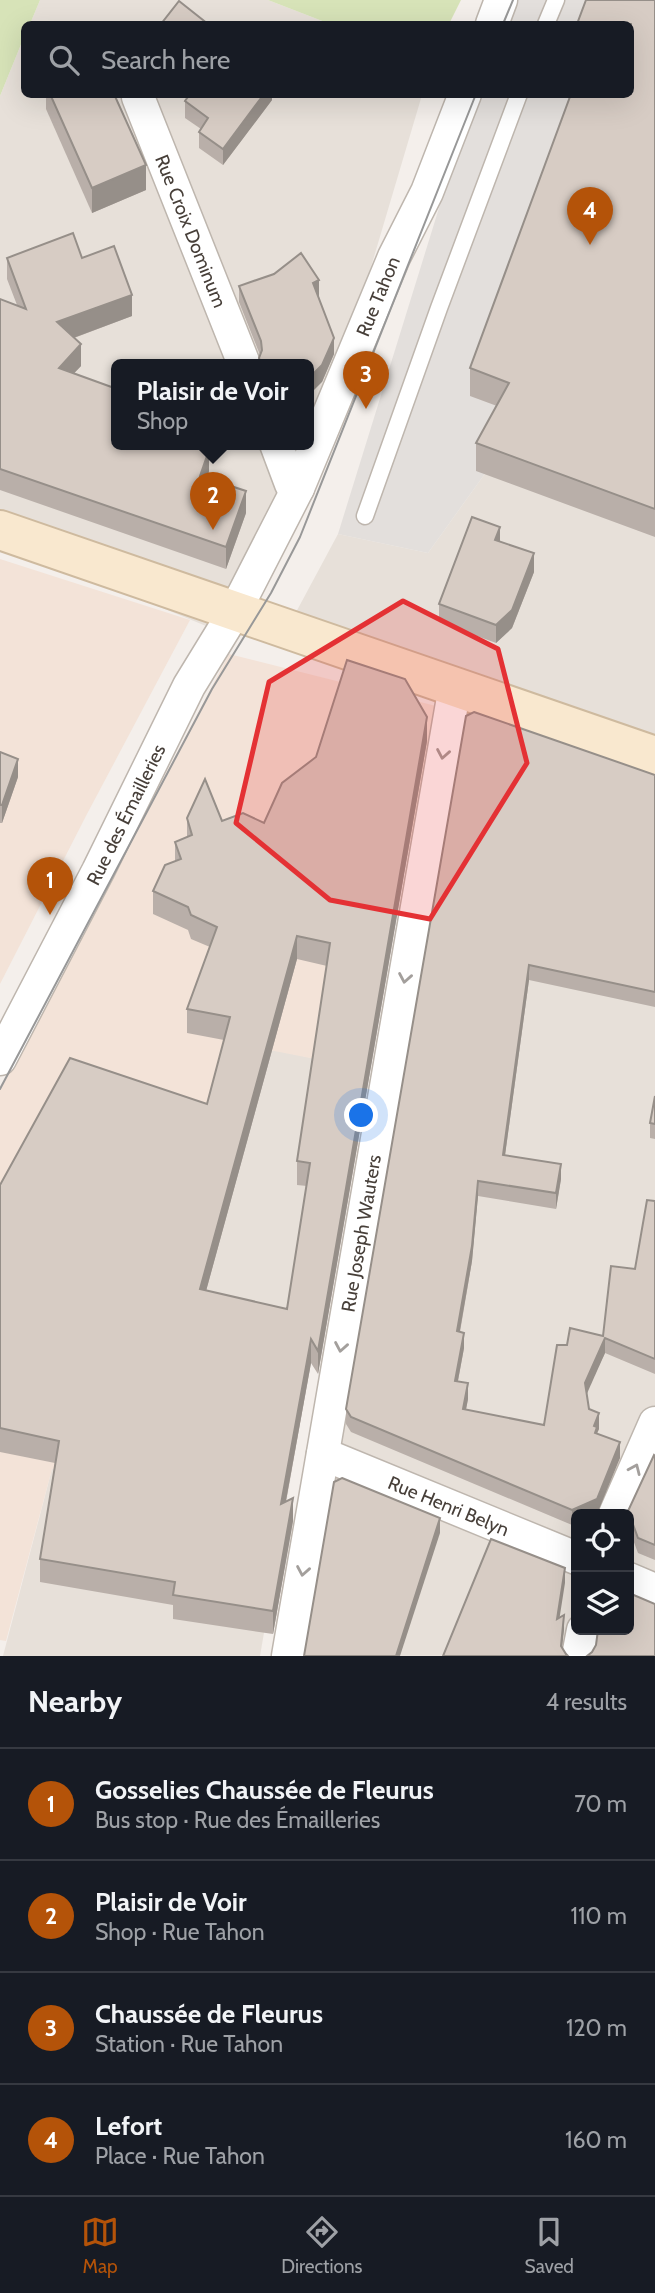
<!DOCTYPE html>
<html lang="en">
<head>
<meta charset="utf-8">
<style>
  :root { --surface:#171b24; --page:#242831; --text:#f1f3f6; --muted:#9ea1a6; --line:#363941; --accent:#b45309 }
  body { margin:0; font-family:Cabin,sans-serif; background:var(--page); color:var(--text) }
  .controls { position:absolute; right:21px; bottom:21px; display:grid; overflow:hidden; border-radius:10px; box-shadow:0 7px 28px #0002 }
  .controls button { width:63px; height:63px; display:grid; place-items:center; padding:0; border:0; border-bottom:2px solid var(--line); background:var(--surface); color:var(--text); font:35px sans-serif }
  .you { position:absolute; left:362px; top:1116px; width:24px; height:24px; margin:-18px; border:5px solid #fff; border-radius:50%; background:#1a73e8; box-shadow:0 0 0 10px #1a73e833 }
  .badge { display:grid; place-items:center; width:46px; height:46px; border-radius:50%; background:var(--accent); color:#fff; font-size:23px; font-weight:700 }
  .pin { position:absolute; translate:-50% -58px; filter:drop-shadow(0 2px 4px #0008) }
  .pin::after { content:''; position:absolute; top:37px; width:24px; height:21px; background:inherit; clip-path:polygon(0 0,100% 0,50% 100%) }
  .popup { position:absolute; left:111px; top:359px; width:203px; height:91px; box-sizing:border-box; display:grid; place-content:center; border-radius:10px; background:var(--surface); filter:drop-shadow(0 2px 5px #0005); font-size:23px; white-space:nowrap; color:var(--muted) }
  .popup b { font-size:26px; color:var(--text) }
  .popup::after { content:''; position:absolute; left:50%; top:100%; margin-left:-14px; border:14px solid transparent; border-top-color:var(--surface) }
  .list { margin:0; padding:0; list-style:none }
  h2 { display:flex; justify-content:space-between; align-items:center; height:91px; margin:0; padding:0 28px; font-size:30px }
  h2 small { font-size:23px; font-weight:400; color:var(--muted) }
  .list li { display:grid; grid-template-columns:46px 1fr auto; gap:21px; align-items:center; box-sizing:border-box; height:112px; padding:0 28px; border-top:2px solid var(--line) }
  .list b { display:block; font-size:26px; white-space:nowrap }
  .list p { margin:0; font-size:23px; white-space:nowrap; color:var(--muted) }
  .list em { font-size:23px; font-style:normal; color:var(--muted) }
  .icon { flex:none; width:38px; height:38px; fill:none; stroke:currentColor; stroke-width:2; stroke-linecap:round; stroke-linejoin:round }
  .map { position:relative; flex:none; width:655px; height:1656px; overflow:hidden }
  .search { position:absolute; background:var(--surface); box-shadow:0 7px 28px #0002; left:21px; right:21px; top:21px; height:77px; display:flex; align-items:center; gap:18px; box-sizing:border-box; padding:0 24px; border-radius:10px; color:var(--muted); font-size:26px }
  .sheet { height:539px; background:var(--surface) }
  nav { display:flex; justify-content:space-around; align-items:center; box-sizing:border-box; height:98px; border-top:2px solid var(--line); background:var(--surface); font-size:19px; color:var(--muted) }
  nav a { display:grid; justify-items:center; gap:4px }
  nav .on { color:var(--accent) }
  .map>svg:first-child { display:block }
  .residential { fill:#e7e0d9; fill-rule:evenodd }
  .commercial { fill:#f3e3d8 }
  .industrial { fill:#e3dfdc }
  .green { fill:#d7e3b8 }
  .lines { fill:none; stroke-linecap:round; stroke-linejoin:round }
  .lane-casing { stroke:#beb6ae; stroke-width:19 }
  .street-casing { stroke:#beb6ae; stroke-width:35 }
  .secondary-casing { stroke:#ceba9f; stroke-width:42 }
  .lane { stroke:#fff; stroke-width:16 }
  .street { stroke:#fff; stroke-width:32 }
  .secondary { stroke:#f9e8cf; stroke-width:38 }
  .tram { stroke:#989898; stroke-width:2 }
  .wall { fill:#b9afa9; fill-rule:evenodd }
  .shaded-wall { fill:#968f89 }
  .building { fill:#d7ccc4; stroke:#968f89; stroke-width:2; fill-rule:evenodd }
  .oneway { stroke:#a39f9c }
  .marked { fill:#e43134; fill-opacity:0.2; stroke:#e43134; stroke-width:5; stroke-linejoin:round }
  .labels { text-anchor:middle; stroke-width:6; stroke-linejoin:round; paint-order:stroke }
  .street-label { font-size:19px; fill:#473f39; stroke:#fff }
</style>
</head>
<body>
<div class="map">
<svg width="655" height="1656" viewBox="0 0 655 1656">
  <rect width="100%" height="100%" fill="#f4efeb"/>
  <g class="residential">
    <polygon points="40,0 268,0 330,24 30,24"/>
    <polygon points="24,37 24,94 422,95 346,351 309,435 309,364 117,364 117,444 305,444 223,633 0,541 0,96"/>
    <path d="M489 468 655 528V1656H288L455 687 287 629 338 534 428 553ZM576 1514H629V1630H576Z"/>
    <polygon points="234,1042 361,1068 260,1656 3,1656 52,1469"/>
  </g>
  <g class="commercial">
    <polygon points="0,559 190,620 87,814 0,984"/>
    <polygon points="229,654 440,707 361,1068 234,1043 94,1476 52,1469 6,1641 0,1640 0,1088"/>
  </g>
  <polygon class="industrial" points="504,0 655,0 655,528 489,468 428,553 338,534 474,95 630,94 630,24 496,24"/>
  <g class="green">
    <polygon points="0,0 40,0 30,24 24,24 24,37 0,96"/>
    <polygon points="268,0 461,0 449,24 330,24"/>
  </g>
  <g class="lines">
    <defs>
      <g id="lane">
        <polyline points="546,24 556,0"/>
        <polyline points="365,516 439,308 519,94"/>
      </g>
      <g id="street">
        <polyline points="492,24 501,0"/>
        <path id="s1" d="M138 97 244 364"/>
        <polyline points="276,444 291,484 298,488"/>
        <path id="s2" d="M0 1059 98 871 189 686 235 611 298 488 394 257 427 192 465 94"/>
        <path id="s3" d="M323 1454 576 1558"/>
        <polyline points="615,1514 655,1423"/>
        <polyline points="629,1579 655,1590"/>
        <path id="s4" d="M288 1656 455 686"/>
        <polyline points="578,1656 583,1630"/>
      </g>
      <polyline id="secondary" points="0,530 655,756"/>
    </defs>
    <use href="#lane" class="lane-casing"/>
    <use href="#street" class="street-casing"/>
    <use href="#secondary" class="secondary-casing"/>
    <use href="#lane" class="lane"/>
    <use href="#street" class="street"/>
    <use href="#secondary" class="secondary"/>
    <g class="tram">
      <polyline points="503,24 513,0"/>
      <polyline points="0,1089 212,689 271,593 300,537 476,94"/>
    </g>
  </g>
  <g class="wall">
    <polygon points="655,0 655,537 476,471 476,443 497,406 470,396 470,368"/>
    <polygon points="46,94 114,94 146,190 92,213 46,109"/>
    <polygon points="183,94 272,94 272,100 223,165 199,148 199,132 201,129 185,118 185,101 188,98"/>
    <polygon points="7,258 82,258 132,316 74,338 81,366 74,373 117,444 209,471 207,478 246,513 226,569 0,490 0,299 17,305 7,279"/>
    <polygon points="239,286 319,297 334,354 322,382 309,364 259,364 260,355 239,302"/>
    <polygon points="500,542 534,572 512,628 496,643 439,622 439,604"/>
    <polygon points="466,716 655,775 655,1007 529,980 505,1155 561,1179 556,1209 478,1196 472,1261 460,1332 464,1348 458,1381 468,1399 466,1410 544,1425 567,1345 603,1336 635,1269 655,1201 655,1374 605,1353 586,1393 589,1409 599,1429 597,1434 620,1458 576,1514 576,1523 572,1525 351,1432 346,1424 346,1409"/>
    <path d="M427 741 318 1374 311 1363 286 1501 293 1521 273 1634 173 1619V1605L40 1582V1559L55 1463 0 1452V1185L207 1104 224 1040 187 1033V1009L210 947 191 939 188 930 153 914V891L175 861V842L187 837V818L264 823ZM297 959 327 966 297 1161V1185L307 1186 287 1309 206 1291Z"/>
    <polygon points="0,752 18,777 2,823 0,823"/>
    <polygon points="655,1096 655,1139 650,1138 650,1123"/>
    <polygon points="655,1456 655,1560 638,1553 629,1529 629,1514 628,1514 628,1511"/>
  </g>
  <g class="shaded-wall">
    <polygon points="264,94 272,94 272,100 223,165 223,149"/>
    <polygon points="146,165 146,190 92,213 92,188"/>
    <polygon points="319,280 319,297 313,299 313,283"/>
    <polygon points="132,295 132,316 57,344 57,322"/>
    <polygon points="334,338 334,354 322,382 309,395 309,378"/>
    <polygon points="81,344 81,366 59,389 59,368"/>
    <polygon points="209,450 209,471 200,497 200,476"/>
    <polygon points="246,491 246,513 226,569 226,547"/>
    <polygon points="500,527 500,545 495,540"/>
    <polygon points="534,553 534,572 512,628 496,643 496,625"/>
    <polygon points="427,717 427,741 318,1374 318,1351"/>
    <polygon points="18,759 18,777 2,823 2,805"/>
    <polygon points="297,936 297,959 200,1313 200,1289"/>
    <polygon points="529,965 529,980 503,1170 503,1155"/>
    <polygon points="561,1164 561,1179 556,1209 556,1193"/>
    <polygon points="478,1181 478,1196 472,1261 457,1347 457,1331"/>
    <polygon points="464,1333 464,1348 455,1396 455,1381"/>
    <polygon points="605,1338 605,1353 585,1398 585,1383"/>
    <polygon points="311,1339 311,1363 281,1528 281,1504"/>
    <polygon points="468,1383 468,1399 463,1424 463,1409"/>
    <polygon points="599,1413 599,1429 597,1433 597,1443 594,1426"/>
    <polygon points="620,1442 620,1458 597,1514 576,1514 576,1523 572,1525 572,1510"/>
    <polygon points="293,1498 293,1521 273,1634 273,1611"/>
    <polygon points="440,1518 440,1533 400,1656 396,1656"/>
    <polygon points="565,1568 565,1583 557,1634 557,1619"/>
    <polygon points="564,1615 564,1630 561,1656 561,1646"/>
  </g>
  <g class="building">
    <polygon points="586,0 655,0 655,509 476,443 509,383 470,368 571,94 631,94 631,24 577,24"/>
    <polygon points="179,1 208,24 161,24"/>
    <polygon points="50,94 114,94 146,165 92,188"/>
    <polygon points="190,94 264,94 223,149 199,132 208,118 185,101"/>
    <polygon points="73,233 82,258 114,246 132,295 57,322 81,344 59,368 117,389 117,444 192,444 209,450 200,476 246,491 226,547 0,469 0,299 26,309 7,258"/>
    <polygon points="301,253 319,280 313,283 334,338 322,365 309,378 309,364 261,364 259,358 262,350 261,341 239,286 274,274"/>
    <polygon points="472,517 500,527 495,540 534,553 512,610 496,625 439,604"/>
    <path d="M347 660 405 679 427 717 318 1351 311 1339 281 1504 293 1498 273 1611 173 1595 175 1582 40 1559 59 1441 0 1428V1185L70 1058 207 1104 230 1017 187 1009 217 927 191 915 188 907 153 891 165 865 181 859 175 842 192 835 187 818 205 779 222 821 243 813 264 823 282 783 316 757ZM297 936 330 943 297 1161 310 1163 287 1309 200 1289Z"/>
    <polygon points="474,712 655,775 655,992 529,965 503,1155 561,1164 556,1193 478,1181 472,1246 457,1331 464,1333 455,1381 468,1383 463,1409 544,1425 557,1345 567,1345 570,1328 603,1336 611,1266 635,1269 647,1200 655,1201 655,1359 605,1338 585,1383 589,1409 599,1413 594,1426 597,1427 595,1433 620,1442 597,1499 572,1510 351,1417 346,1409 466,716"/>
    <polygon points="0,752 18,759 2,805 0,805"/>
    <polygon points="655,1096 655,1124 650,1123"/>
    <polygon points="654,1455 655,1456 655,1545 638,1538 628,1511"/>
    <polygon points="342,1478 440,1518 396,1656 304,1656 334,1482"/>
    <polygon points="491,1539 565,1568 557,1619 564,1615 561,1646 566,1654 568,1656 443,1656"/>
    <polygon points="629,1593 655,1604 655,1656 587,1656 592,1652 596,1645 598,1630 629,1630"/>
  </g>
  <defs><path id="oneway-chevron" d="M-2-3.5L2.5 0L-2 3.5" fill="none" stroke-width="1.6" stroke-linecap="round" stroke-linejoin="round" transform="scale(1.75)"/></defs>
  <g class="oneway">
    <use href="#oneway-chevron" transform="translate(443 754) rotate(100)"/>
    <use href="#oneway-chevron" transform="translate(405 978) rotate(100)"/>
    <use href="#oneway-chevron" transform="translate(341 1347) rotate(100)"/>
    <use href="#oneway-chevron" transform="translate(635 1469) rotate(-66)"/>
    <use href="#oneway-chevron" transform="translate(303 1571) rotate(100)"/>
  </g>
  <path class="marked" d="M403 601 498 649 527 763 430 919 330 900 236 823 269 682Z"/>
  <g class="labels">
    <g class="street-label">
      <text dy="7" stroke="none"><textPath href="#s1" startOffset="144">Rue Croix Dominum</textPath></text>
      <text dy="7" stroke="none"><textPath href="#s2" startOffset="852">Rue Tahon</textPath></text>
      <text dy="7" stroke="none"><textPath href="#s2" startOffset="275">Rue des Émailleries</textPath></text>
      <text dy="7" stroke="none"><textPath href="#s4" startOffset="429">Rue Joseph Wauters</textPath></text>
      <text dy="7" stroke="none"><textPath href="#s3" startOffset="136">Rue Henri Belyn</textPath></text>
    </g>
  </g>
</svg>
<div class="controls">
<button><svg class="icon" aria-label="locate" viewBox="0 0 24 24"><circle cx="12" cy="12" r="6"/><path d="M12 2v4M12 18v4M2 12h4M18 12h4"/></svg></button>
<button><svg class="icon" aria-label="layers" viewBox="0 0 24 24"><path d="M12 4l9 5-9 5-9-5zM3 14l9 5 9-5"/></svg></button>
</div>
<div class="you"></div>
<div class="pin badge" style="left:50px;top:915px">1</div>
<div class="pin badge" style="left:213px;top:530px">2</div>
<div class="popup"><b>Plaisir de Voir</b>Shop</div>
<div class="pin badge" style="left:366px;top:409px">3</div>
<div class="pin badge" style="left:590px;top:245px">4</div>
<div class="search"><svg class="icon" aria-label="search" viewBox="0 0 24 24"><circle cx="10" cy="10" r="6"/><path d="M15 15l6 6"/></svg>Search here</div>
</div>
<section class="sheet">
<h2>Nearby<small>4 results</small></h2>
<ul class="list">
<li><span class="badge">1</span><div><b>Gosselies Chaussée de Fleurus</b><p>Bus stop · Rue des Émailleries</p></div><em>70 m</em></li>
<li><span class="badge">2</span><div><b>Plaisir de Voir</b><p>Shop · Rue Tahon</p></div><em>110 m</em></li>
<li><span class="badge">3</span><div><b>Chaussée de Fleurus</b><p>Station · Rue Tahon</p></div><em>120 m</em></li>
<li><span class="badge">4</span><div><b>Lefort</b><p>Place · Rue Tahon</p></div><em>160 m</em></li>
</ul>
</section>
<nav>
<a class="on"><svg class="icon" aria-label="map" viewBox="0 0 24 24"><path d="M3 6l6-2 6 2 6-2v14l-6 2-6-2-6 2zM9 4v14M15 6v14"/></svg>Map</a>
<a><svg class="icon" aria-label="directions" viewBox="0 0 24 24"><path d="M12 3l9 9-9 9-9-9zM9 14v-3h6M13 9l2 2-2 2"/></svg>Directions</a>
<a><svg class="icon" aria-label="saved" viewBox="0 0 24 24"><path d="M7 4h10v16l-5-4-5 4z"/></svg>Saved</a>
</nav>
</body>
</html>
